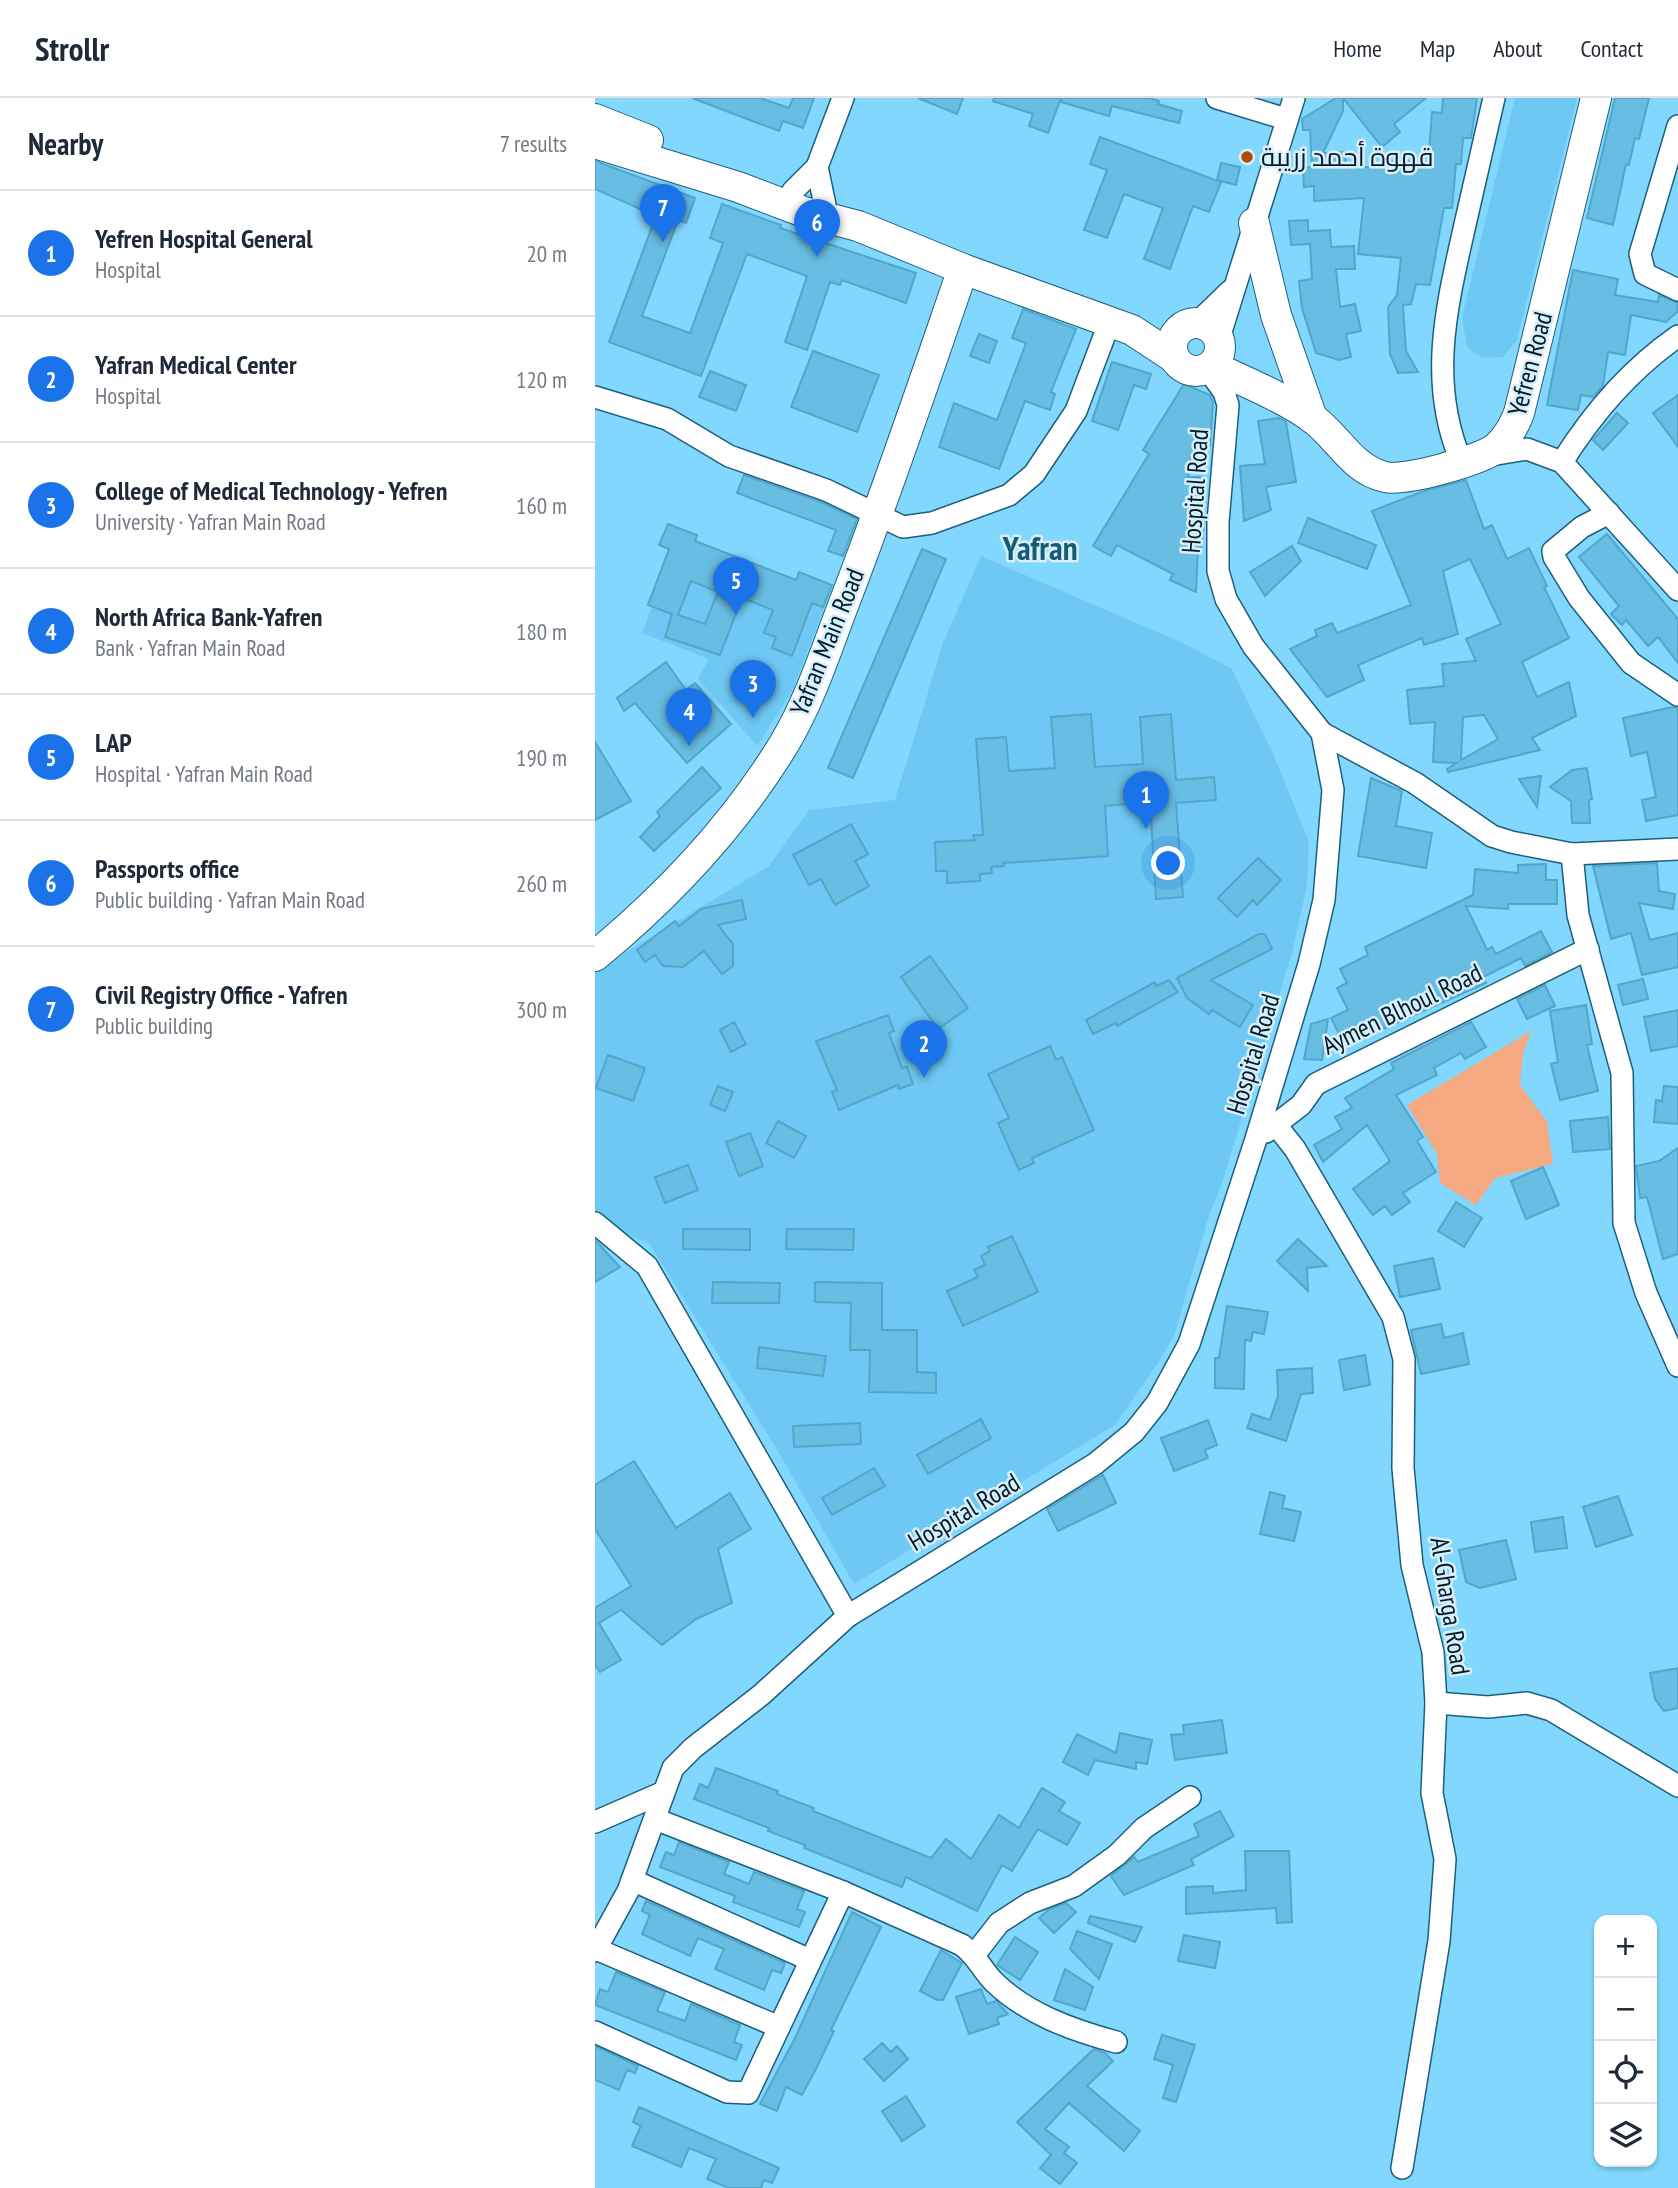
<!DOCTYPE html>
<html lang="en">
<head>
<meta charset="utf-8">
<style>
  :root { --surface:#fff; --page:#f6f6f7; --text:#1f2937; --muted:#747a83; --line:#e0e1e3; --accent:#1a73e8 }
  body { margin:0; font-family:"PT Sans Narrow",Cairo,sans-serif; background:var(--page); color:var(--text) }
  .controls { position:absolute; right:21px; bottom:21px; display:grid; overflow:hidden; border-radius:14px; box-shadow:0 2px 5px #0004 }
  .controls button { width:63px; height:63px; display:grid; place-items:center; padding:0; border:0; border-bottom:2px solid var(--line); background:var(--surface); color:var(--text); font:35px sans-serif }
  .you { position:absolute; left:574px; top:766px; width:24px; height:24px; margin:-18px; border:5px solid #fff; border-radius:50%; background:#1a73e8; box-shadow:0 0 0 10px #1a73e833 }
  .badge { display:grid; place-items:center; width:46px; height:46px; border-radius:50%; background:var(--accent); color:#fff; font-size:23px; font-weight:700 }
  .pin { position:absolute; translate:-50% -58px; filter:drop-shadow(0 2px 4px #0008) }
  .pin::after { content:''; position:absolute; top:37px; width:24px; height:21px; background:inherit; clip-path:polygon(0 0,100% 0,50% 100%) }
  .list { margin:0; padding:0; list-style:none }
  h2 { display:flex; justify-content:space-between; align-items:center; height:91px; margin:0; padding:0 28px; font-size:30px }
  h2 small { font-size:23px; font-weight:400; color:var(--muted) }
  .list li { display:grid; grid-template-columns:46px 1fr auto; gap:21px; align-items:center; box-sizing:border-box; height:126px; padding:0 28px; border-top:2px solid var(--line) }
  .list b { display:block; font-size:26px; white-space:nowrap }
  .list p { margin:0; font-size:23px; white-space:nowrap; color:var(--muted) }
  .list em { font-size:23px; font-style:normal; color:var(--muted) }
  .icon { flex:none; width:38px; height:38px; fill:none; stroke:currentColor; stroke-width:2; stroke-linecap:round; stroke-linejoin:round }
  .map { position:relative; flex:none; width:1083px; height:2090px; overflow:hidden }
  header { display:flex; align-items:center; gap:42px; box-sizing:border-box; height:98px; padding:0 35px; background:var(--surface); border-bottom:2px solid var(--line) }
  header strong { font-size:33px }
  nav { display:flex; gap:38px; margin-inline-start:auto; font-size:24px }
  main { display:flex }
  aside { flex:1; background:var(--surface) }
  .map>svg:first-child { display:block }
  .built { fill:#6dc9f3 }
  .green { fill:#f4a981 }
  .building { fill:#68bde3; stroke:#51a6cb; stroke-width:2; fill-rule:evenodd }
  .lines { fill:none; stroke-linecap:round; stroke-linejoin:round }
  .street-casing { stroke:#1c607b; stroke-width:24 }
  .secondary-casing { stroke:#1c607b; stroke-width:32 }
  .street { stroke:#fff; stroke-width:21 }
  .secondary { stroke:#fff; stroke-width:30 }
  .poi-dot { fill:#ae4e00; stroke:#d8effb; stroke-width:2.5 }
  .labels { text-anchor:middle; stroke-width:5; stroke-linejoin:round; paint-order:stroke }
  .poi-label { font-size:26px; fill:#021d28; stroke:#d8effb; text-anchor:start }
  .street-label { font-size:26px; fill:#021d28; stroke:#d8effb }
  .district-label { font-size:33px; font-weight:bold; fill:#165b76; stroke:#d8effb }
</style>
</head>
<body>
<header>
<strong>Strollr</strong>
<nav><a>Home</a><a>Map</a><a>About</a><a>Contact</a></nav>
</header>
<main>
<aside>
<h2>Nearby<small>7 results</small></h2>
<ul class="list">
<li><span class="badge">1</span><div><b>Yefren Hospital General</b><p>Hospital</p></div><em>20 m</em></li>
<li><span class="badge">2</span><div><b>Yafran Medical Center</b><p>Hospital</p></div><em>120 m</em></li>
<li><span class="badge">3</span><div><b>College of Medical Technology - Yefren</b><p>University · Yafran Main Road</p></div><em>160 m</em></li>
<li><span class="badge">4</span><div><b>North Africa Bank-Yafren</b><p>Bank · Yafran Main Road</p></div><em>180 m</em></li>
<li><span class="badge">5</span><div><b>LAP</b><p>Hospital · Yafran Main Road</p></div><em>190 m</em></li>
<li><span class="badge">6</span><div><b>Passports office</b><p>Public building · Yafran Main Road</p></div><em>260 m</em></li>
<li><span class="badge">7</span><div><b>Civil Registry Office - Yafren</b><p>Public building</p></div><em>300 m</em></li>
</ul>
</aside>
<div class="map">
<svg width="1083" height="2090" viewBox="0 0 1083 2090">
  <rect width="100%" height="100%" fill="#82d7fe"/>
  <g class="built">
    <polygon points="920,0 982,0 922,242 908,259 888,260 872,249 867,220"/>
    <polygon points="84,438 235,495 198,592 162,648 103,580 114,561 47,535"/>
    <polygon points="386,458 590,546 637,571 679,658 714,744 712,787 698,851 626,1088 614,1117 579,1238 563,1265 520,1327 259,1486 181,1350 54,1145 30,1136 0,1119 0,873 174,768 214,712 300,702 348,545"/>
  </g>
  <polygon class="green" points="936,933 928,955 925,987 952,1024 958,1066 900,1080 881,1107 845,1085 842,1056 812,1007"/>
  <g class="building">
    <polygon points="97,0 165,0 194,10 198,0 219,0 208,30 188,23 184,33"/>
    <polygon points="323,0 368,0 362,16"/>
    <polygon points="399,0 466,0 453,35 434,28 438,16 398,3"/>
    <polygon points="467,0 554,0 564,3 563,6 587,13 584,25 517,8 514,18 466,4"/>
    <polygon points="741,0 748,0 748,13 728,55 750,54 751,69 803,69 798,63 830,64 833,68 837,14 847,15 848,0 882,0 876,40 868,40 866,66 861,66 857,110 849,110 835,187 821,186 816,206 808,207 811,253 823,274 803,275 795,256 793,209 802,197 806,160 763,156 769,100 719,103 719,88 709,89 708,70 717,69 715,32 708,32 707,21"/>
    <polygon points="748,0 831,0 799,26 805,34 787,49"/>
    <polygon points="1020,0 1054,0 1044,41 1040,40 1034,67 1031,66 1018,127 992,120"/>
    <polygon points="505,39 626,84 614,114 598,108 575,171 549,161 568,110 529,96 512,140 489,132 512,72 495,66"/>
    <polygon points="0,63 100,100 91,125 83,122 47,218 95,235 128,145 115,140 127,106 186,127 185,130 321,175 311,205 247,182 245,187 235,184 212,252 190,244 212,178 152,156 106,278 14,244 61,118 0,91"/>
    <polygon points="626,65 645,69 641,87 622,82"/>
    <polygon points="713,122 713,133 735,132 736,149 759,148 760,171 741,171 745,209 760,206 766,233 751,236 756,259 744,262 721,255 707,210 704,183 717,181 715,146 696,147 694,123"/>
    <polygon points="978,172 1023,181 1020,197 1063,204 1064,197 1083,205 1082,214 1071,224 1036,217 1030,257 1013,254 1008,288 998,299 986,297 983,312 952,307"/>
    <polygon points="428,211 481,231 456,294 460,296 455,312 430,303 404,371 344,349 359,305 402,322 431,245 417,240"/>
    <polygon points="384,236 402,243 394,265 375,258"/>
    <polygon points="218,253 284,277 262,334 196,309"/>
    <polygon points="517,264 556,276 551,291 539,287 523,332 497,323"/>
    <polygon points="115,273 151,287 141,313 104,299"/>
    <polygon points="589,286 615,297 618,304 615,348 599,345 593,379 605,379 604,424 609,424 606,450 603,449 601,494 575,482 578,476 522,447 516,458 498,448 554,356 548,352"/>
    <polygon points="1083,297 1083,349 1058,315"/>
    <polygon points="1022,315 1033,325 1008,352 998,342"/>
    <polygon points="684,320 691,324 701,384 671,389 676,412 649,423 645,368 670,366 663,323"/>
    <polygon points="149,377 226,404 262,421 248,458 233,453 241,432 142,395"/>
    <path d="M871 382 889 431 897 427 912 461 934 450 952 488 949 489 974 540 927 564 942 599 974 584 981 618 937 640 945 652 853 674 852 671 861 665 838 664 840 624 815 626 812 592 849 588 847 566 881 563 871 541 906 526 875 461 848 473 863 536 829 547 827 540 763 567 769 582 732 599 695 551 722 538 720 532 737 525 742 535 816 507 777 413 829 393ZM889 617 903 641 866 662 868 619Z"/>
    <polygon points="713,420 781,447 772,471 703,445"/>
    <path d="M73 426 102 437 100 443 201 482 204 474 237 487 228 509 217 505 197 558 177 550 181 539 169 535 178 512 147 500 125 557 70 539 77 516 53 507 74 451 64 447ZM96 483 123 494 110 526 83 517Z"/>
    <polygon points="1012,436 1083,521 1083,565 1063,539 1053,548 1031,522 1027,527 1016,516 1024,508 984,459"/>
    <polygon points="697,448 706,463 670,498 655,474"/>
    <polygon points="327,451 351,461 258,680 233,670"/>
    <polygon points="71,564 91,592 100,585 136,626 92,665 40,605 29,613 22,600"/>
    <polygon points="145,572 175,587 167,604 136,589"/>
    <polygon points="1077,609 1083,610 1083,717 1051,723 1047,702 1061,699 1052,654 1036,658 1028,620"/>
    <polygon points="496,616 500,669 548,666 545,619 576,616 581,682 619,679 621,702 581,705 588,799 561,801 555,704 510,708 513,758 408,765 409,768 396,769 397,775 385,776 385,783 352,785 352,773 341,773 340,744 380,742 378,737 388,737 381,641 411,639 414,673 460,670 456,619"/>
    <polygon points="0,644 36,703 0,722"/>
    <polygon points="107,669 126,690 59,753 45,739 65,718 62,714"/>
    <polygon points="992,670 997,701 994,702 995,725 977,725 976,703 955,689 977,672"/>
    <polygon points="946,678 942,709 924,681"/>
    <polygon points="776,680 807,693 801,728 837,735 831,770 763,758"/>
    <polygon points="256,726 273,756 260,763 274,788 240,807 226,781 214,787 198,757"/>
    <polygon points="663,760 686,782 662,807 658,802 642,819 623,800"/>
    <polygon points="1062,765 1064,793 1080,796 1078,811 1044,805 1055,842 1083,835 1083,869 1047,877 1036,835 1016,841 998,768"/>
    <polygon points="951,766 951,782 962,782 962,806 913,806 913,811 871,808 892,852 897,849 901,856 946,833 957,854 930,868 926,860 888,879 891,885 750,948 736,920 753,912 742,890 752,885 745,871 773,857 770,849 878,797 880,771 923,775 923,767"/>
    <polygon points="147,802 151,821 123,827 138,846 138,868 127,876 109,853 88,869 68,868 60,857 50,864 42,852 80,823 84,828 106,811"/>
    <polygon points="664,836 670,836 677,851 616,882 658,907 645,929 617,912 614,916 592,900 582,880"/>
    <polygon points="335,858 373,910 343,931 306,879"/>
    <polygon points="1048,881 1053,901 1028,907 1023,887"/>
    <polygon points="574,882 583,894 522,928 521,925 498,936 491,922 560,884 561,888"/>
    <polygon points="950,887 960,908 932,921 922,901"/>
    <polygon points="991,907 997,946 992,947 1003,993 965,1002 956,966 963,964 955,913"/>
    <polygon points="1083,912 1083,948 1056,953 1049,919"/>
    <polygon points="293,917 299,933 294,935 307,970 312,969 318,986 304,991 303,987 244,1012 237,994 242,992 221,943"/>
    <polygon points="733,921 727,962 709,961 716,926"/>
    <polygon points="139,924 151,946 136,954 125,932"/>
    <polygon points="876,924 891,949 870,961 866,955 839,970 842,977 801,997 828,1039 822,1043 841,1074 808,1095 815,1104 797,1117 790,1108 778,1117 758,1091 795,1063 772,1027 728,1064 719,1047 747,1031 740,1019 757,1010 750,1000 799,971 796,965"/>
    <polygon points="455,948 461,962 467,959 499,1032 437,1060 439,1065 424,1072 403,1025 414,1020 393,976"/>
    <polygon points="13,957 50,970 38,1003 1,990"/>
    <polygon points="123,988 138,994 130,1013 115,1007"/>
    <polygon points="1069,988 1083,989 1083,1026 1059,1024 1061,1002 1067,1003"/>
    <polygon points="1013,1019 1015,1051 978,1054 975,1023"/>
    <polygon points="183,1023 211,1038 199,1060 171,1045"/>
    <polygon points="155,1035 168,1068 144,1078 131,1044"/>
    <polygon points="1083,1050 1083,1156 1068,1161 1052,1099 1045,1100 1041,1068 1064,1063"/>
    <polygon points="93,1067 103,1092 70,1105 60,1079"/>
    <polygon points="948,1069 964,1107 931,1121 916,1083"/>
    <polygon points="861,1104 887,1120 869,1149 843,1133"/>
    <polygon points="88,1131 155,1131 155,1152 88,1151"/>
    <polygon points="192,1131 259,1131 258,1152 191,1151"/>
    <polygon points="417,1138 443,1194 368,1228 352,1193 383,1179 379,1172 390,1167 386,1158 395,1153 393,1149"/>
    <polygon points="703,1141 732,1168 712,1170 713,1193 682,1163"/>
    <polygon points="0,1142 25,1169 0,1184"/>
    <polygon points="838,1160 845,1191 805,1199 799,1168"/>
    <polygon points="118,1184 185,1185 184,1205 117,1205"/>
    <polygon points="220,1184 287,1185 287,1232 322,1232 322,1274 341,1275 341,1295 274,1294 275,1252 255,1252 256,1205 220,1204"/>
    <polygon points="632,1208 673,1214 669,1236 658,1234 656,1243 650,1242 649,1291 620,1290 620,1260 624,1260"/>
    <polygon points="846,1226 849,1240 868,1235 874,1266 826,1276 816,1232"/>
    <polygon points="164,1249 231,1258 228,1278 162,1270"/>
    <polygon points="770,1257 775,1287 749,1292 744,1262"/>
    <polygon points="717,1270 718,1295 706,1296 691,1343 652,1330 657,1316 675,1322 683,1298 682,1272"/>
    <polygon points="386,1321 396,1340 333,1376 322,1357"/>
    <polygon points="613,1322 622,1347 610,1352 613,1360 579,1373 566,1340"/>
    <polygon points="265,1325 266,1346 199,1349 198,1328"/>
    <polygon points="39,1363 81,1430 135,1395 156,1431 123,1451 137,1505 101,1521 67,1547 26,1512 4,1525 26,1562 5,1574 0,1567 0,1510 36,1488 0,1431 0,1387"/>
    <polygon points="279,1370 290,1388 237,1417 227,1400"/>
    <polygon points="508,1377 521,1405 463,1433 452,1411"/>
    <polygon points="675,1394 690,1398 687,1410 706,1414 699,1443 665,1436"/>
    <polygon points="1023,1398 1037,1437 1001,1449 988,1409"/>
    <polygon points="968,1419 972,1450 940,1454 936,1424"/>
    <polygon points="911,1442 921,1481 885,1490 871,1484 864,1452"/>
    <polygon points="1083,1570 1083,1610 1069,1613 1060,1601 1055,1575"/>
    <polygon points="627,1622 632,1655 580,1662 576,1637 589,1636 588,1627"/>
    <polygon points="525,1635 557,1642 552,1666 541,1664 541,1671 500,1662 493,1677 468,1664 482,1636 521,1655"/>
    <polygon points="121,1670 183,1693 182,1696 219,1710 218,1713 336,1760 351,1741 376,1761 404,1717 424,1730 447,1690 470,1704 464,1713 485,1725 472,1747 443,1731 417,1773 407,1767 382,1813 311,1779 307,1789 284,1780 209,1750 210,1747 173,1733 174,1730 99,1701 105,1686 113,1690"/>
    <polygon points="625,1713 639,1738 596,1761 599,1767 529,1797 516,1778 539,1759 543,1764 604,1738 599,1726"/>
    <polygon points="84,1744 134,1764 129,1776 154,1786 159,1774 209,1793 202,1811 210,1814 204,1829 138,1804 140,1798 65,1769 71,1754 79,1757"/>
    <polygon points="650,1753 694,1753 697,1824 682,1825 681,1810 591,1816 591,1789 618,1788 618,1795 651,1792"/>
    <polygon points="51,1803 190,1865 186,1875 177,1872 169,1892 120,1871 129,1851 103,1840 95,1858 47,1836 55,1817 47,1813"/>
    <polygon points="471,1805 481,1814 459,1835 444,1820 453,1812"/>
    <polygon points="257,1814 286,1829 236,1932 239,1933 221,1971 207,1997 191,1989 182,2013 165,2006 200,1940"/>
    <polygon points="495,1818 547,1829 540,1844 493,1825"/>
    <polygon points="482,1833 517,1846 504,1881 475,1851"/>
    <polygon points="589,1837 625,1844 620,1870 583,1863"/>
    <polygon points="420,1839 443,1854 425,1882 402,1867"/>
    <polygon points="346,1852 367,1865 348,1902 342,1902 325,1893"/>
    <polygon points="470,1871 498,1889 490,1912 459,1902"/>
    <polygon points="21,1874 70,1894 62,1913 90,1923 96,1906 145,1927 139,1944 147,1947 141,1962 0,1907 5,1891 13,1894"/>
    <polygon points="386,1891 392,1906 401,1903 413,1916 402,1920 404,1926 374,1936 361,1899"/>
    <polygon points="567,1937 600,1947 581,2004 568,2000 578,1967 559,1961"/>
    <polygon points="287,1945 296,1954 302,1948 313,1961 289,1983 269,1961"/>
    <polygon points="0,1948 43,1968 40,1975 32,1972 24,1992 0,1982"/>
    <polygon points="499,1951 510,1955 518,1963 492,1988 545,2033 529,2053 474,2005 450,2031 474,2049 469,2055 482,2065 465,2086 445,2070 456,2057 422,2024"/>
    <polygon points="311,1998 330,2028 307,2043 287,2013"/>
    <polygon points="44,2009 184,2070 177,2085 169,2082 166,2090 134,2090 112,2081 121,2061 94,2050 86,2069 37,2048 46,2028 38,2024"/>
  </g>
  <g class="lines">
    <defs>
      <g id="street">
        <polyline points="622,0 691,21"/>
        <polyline points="1083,28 1045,156 1050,176 1083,192"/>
        <polyline points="222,69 230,107 226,119"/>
        <polyline points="192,107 198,93 222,69 248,0"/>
        <polyline points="603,224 635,193"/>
        <polyline points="624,240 699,0"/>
        <polyline points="0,299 72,321 134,358 231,392 308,429 337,425 414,397 439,376 481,313 515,223"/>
        <polyline points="890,358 932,351 967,364 1083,492"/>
        <path d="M866 363C833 285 851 211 869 131 879 88 889 44 899 0"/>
        <path d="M967 364C997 316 1037 270 1083 238"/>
        <polyline points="1014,415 987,429 958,453 959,459 984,500 1036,565 1083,597"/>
        <polyline points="727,635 820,685 897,738 916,744 977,756 1083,751"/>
        <polyline points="977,756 983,817 1027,975 1029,1125 1051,1195 1083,1268"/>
        <polyline points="681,1027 700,1051 798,1219 809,1261 808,1370 817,1467 838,1554 841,1605 837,1695 850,1761 844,1843 807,2070"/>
        <polyline points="671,1034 706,1007 721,986 993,851"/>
        <polyline points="0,1125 52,1168 253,1518"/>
        <polyline points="841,1605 893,1609 932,1605 956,1612 1083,1688"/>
        <path d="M60 1721 248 1794 367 1847C382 1858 387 1872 399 1884 432 1916 477 1932 521 1944"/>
        <polyline points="0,1724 69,1694"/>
        <polyline points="37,1782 215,1862"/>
        <polyline points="1,1851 184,1929"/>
        <polyline points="0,1853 33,1793 78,1670 98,1650 166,1597 253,1518 500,1366 539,1334 562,1305 594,1246 661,1041 714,866 729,802 738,692 727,635 658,548 631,501 623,473 623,424 633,307 629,294 612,270"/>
        <polyline points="380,1856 404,1825 435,1805 479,1788 522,1757 549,1730 595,1699"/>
        <polyline points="0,1934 132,1994 153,1995 248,1794"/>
      </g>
      <g id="secondary">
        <polyline points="0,21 53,42"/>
        <polyline points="0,45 143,89 209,114 263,128 368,171 537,232 578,259"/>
        <polyline points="659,125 681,217 717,320"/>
        <circle cx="601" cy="249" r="24"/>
        <path d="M617 268C650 284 686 298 716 319 743 338 756 371 790 379 810 384 886 362 901 350 913 340 919 328 924 315L1001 0"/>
        <path d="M0 858C74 797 139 728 189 646 216 601 232 549 251 500 293 391 330 281 368 171"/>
      </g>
    </defs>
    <use href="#street" class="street-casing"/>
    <use href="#secondary" class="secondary-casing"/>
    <use href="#street" class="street"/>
    <use href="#secondary" class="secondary"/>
  </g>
  <circle class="poi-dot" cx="652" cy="59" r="7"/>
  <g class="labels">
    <g class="poi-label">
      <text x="666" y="68">قهوة أحمد زريبة</text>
    </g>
    <g class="street-label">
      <text transform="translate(935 266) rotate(-75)" y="9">Yefren Road</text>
      <text transform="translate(600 393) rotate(-86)" y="9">Hospital Road</text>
      <text transform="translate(232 544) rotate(-68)" y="9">Yafran Main Road</text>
      <text transform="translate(807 911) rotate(-26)" y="9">Aymen Blhoul Road</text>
      <text transform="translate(658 956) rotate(-73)" y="9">Hospital Road</text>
      <text transform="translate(369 1414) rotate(-31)" y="9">Hospital Road</text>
      <text transform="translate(855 1508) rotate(81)" y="9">Al-Gharga Road</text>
    </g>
    <g class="district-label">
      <text x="445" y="462">Yafran</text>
    </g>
  </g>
</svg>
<div class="controls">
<button>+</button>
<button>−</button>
<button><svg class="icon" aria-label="locate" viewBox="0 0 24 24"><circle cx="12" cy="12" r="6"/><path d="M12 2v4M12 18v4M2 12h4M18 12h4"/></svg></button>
<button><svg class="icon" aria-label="layers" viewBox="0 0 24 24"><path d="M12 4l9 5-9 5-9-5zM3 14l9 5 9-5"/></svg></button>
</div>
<div class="you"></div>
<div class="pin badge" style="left:551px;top:731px">1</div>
<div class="pin badge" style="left:329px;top:980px">2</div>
<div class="pin badge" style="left:158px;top:620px">3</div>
<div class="pin badge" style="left:94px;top:648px">4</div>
<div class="pin badge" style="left:141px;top:517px">5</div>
<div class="pin badge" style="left:222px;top:159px">6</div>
<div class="pin badge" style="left:68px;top:144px">7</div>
</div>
</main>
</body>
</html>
